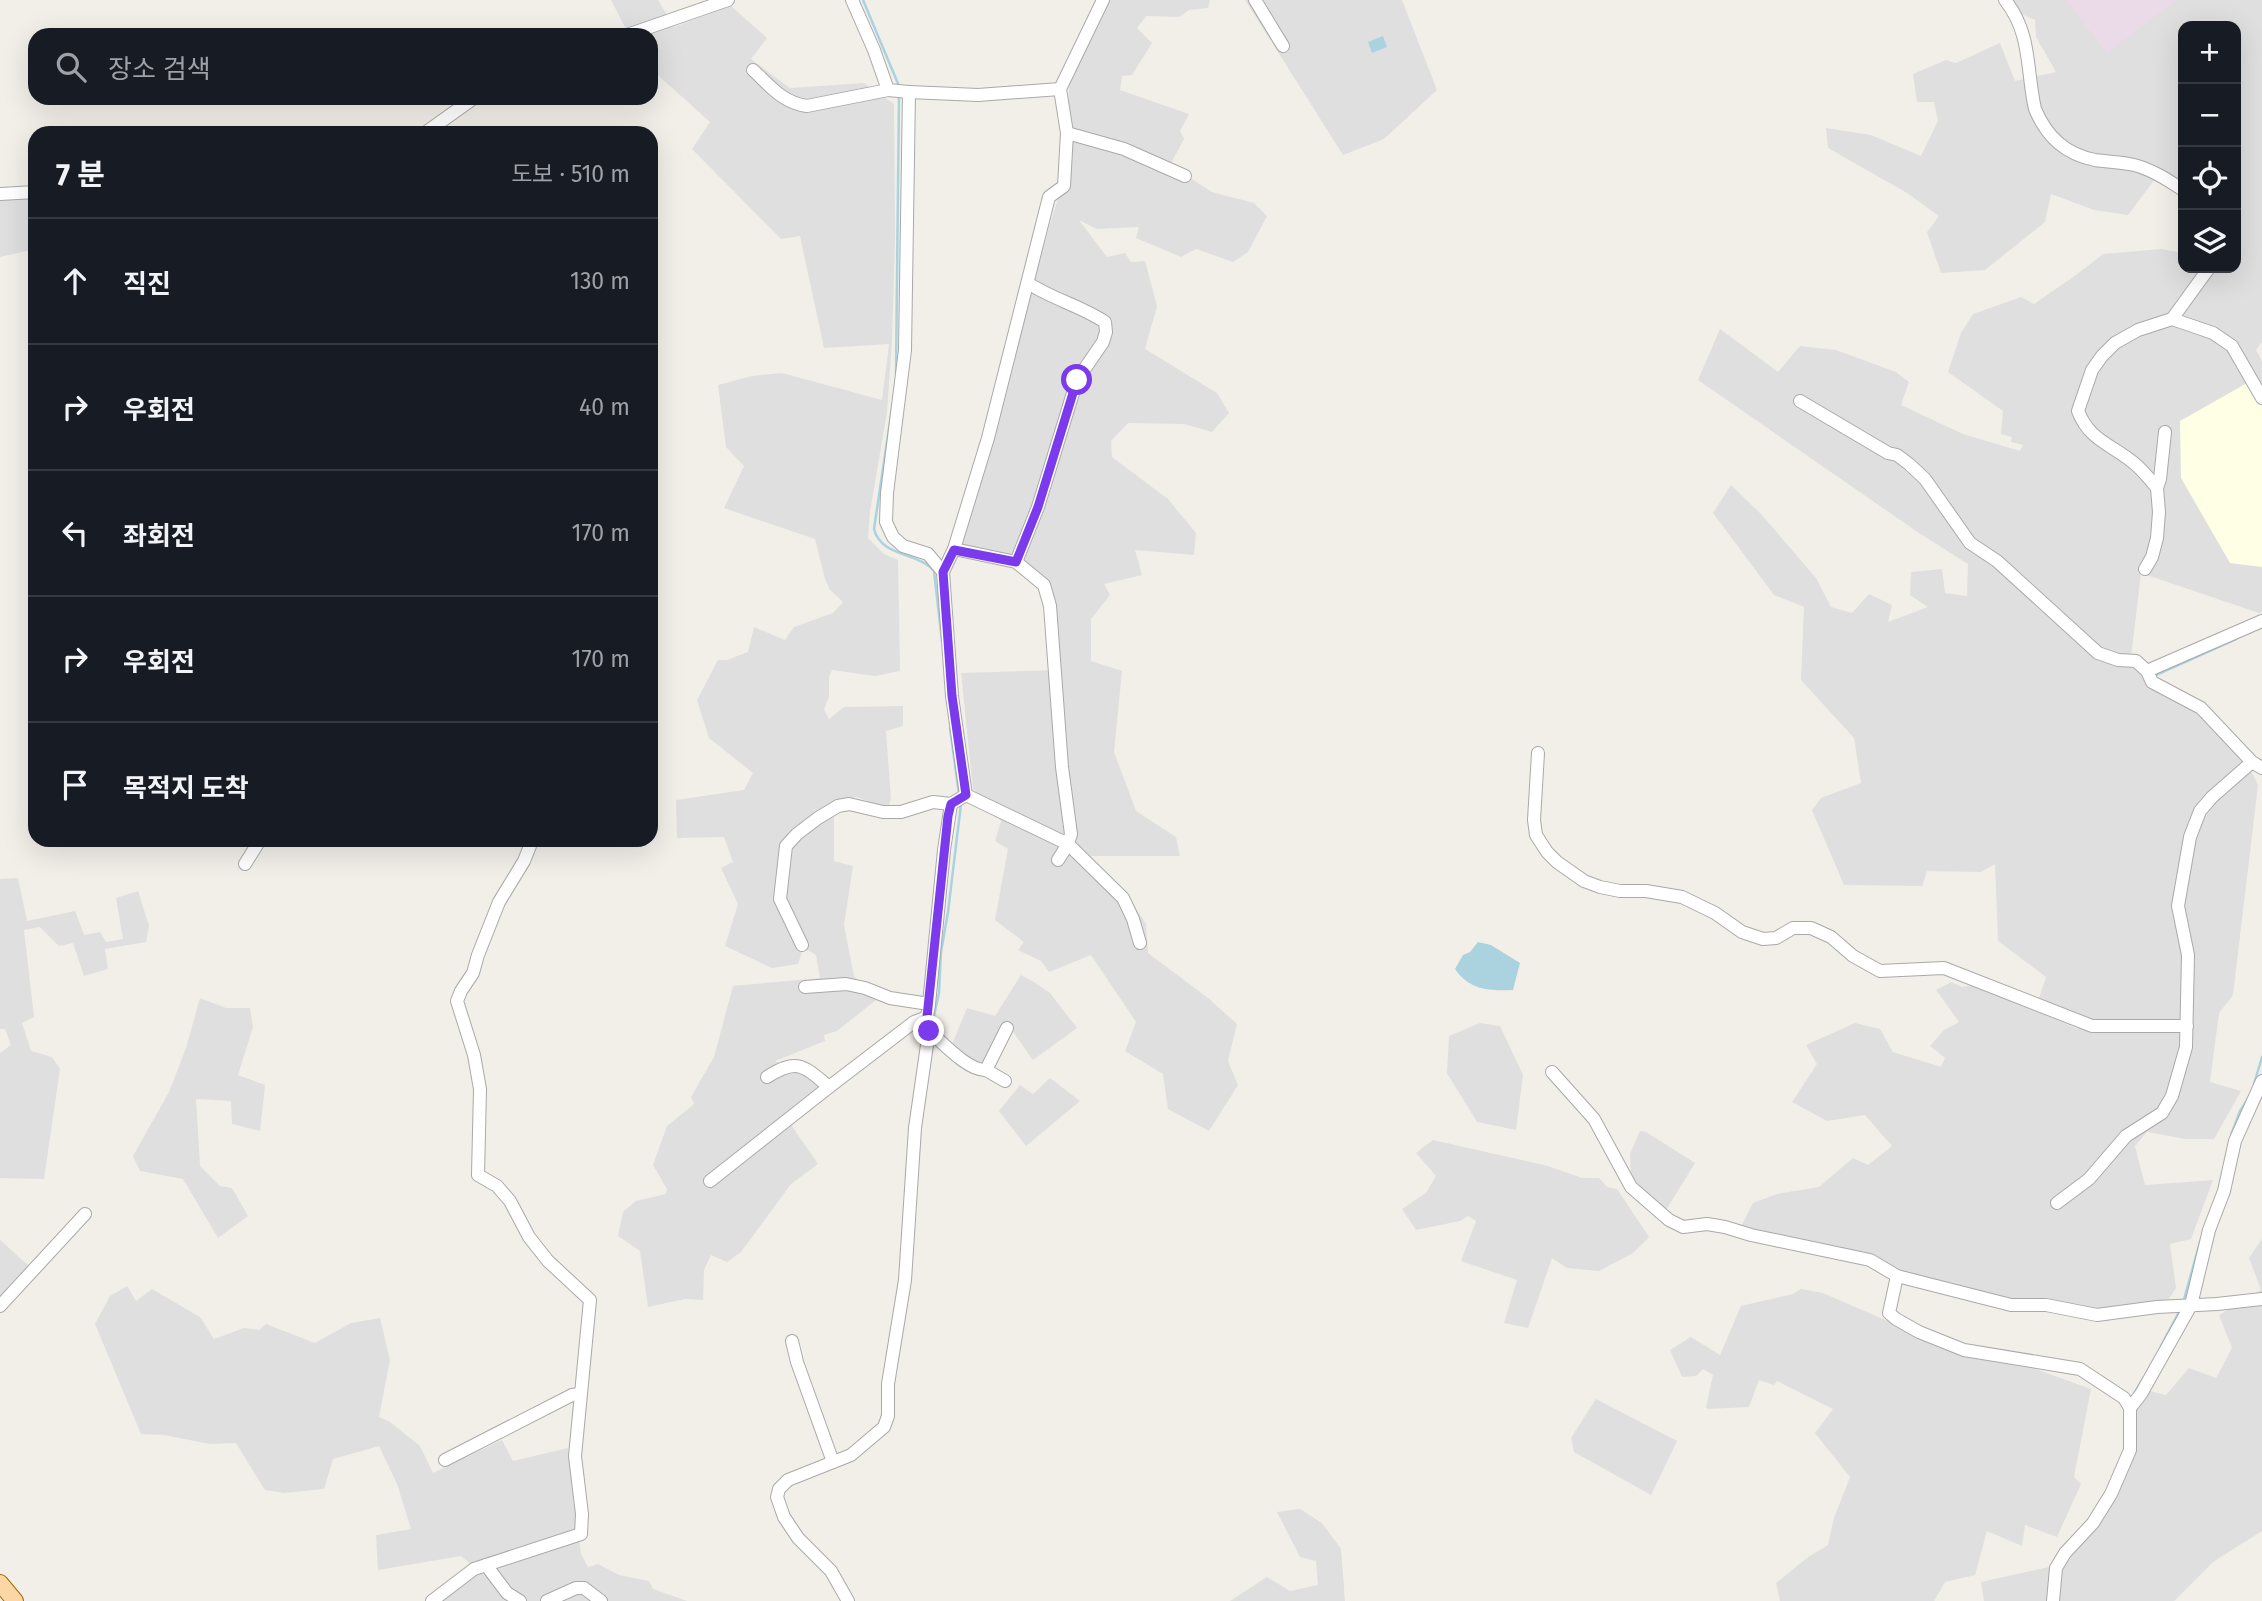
<!DOCTYPE html>
<html lang="ko">
<head>
<meta charset="utf-8">
<style>
  :root { --surface:#171b24; --page:#20242c; --text:#f1f3f6; --muted:#9ea1a6; --line:#363941 }
  body { margin:0; font-family:"Fira Sans","Noto Sans KR",sans-serif; background:var(--page); color:var(--text) }
  .controls { position:absolute; right:21px; top:21px; display:grid; overflow:hidden; border-radius:14px; box-shadow:0 7px 28px #0002 }
  .controls button { width:63px; height:63px; display:grid; place-items:center; padding:0; border:0; border-bottom:2px solid var(--line); background:var(--surface); color:var(--text); font:35px sans-serif }
  .stop { position:absolute; width:21px; height:21px; margin:-16px; border:5px solid #7c3aed; border-radius:50%; background:#fff }
  .stop.end { background:#7c3aed; border-color:#fff; box-shadow:0 2px 7px #0008 }
  .list { margin:0; padding:0; list-style:none }
  h2 { display:flex; justify-content:space-between; align-items:center; height:91px; margin:0; padding:0 28px; font-size:30px }
  h2 small { font-size:23px; font-weight:400; color:var(--muted) }
  .list li { display:grid; grid-template-columns:46px 1fr auto; gap:21px; align-items:center; box-sizing:border-box; height:126px; padding:0 28px; border-top:2px solid var(--line) }
  .list b { display:block; font-size:26px; white-space:nowrap }
  .list em { font-size:23px; font-style:normal; color:var(--muted) }
  .icon { flex:none; width:38px; height:38px; fill:none; stroke:currentColor; stroke-width:2; stroke-linecap:round; stroke-linejoin:round }
  .map { position:relative; flex:none; width:2262px; height:1601px; overflow:hidden }
  .search { position:absolute; background:var(--surface); box-shadow:0 7px 28px #0002; left:28px; top:28px; width:630px; height:77px; display:flex; align-items:center; gap:18px; box-sizing:border-box; padding:0 24px; border-radius:21px; color:var(--muted); font-size:26px }
  .panel { position:absolute; background:var(--surface); box-shadow:0 7px 28px #0002; left:28px; top:126px; width:630px; height:721px; border-radius:21px }
  .map>svg:first-child { display:block }
  .residential { fill:#e0dfdf }
  .industrial { fill:#ebdbe8 }
  .education { fill:#ffffe5 }
  .water { fill:#aad3df }
  .lines { fill:none; stroke-linecap:round; stroke-linejoin:round }
  .stream { stroke:#aad3df; stroke-width:2.5 }
  .minor-casing { stroke:#a9a9a9; stroke-width:14 }
  .major-casing { stroke:#a06b00; stroke-width:18 }
  .minor { stroke:#fff; stroke-width:12 }
  .major { stroke:#fcd6a4; stroke-width:16 }
  .route { stroke:#7c3aed; stroke-width:9 }
</style>
</head>
<body>
<div class="map">
<svg width="2262" height="1601" viewBox="0 0 2262 1601">
  <rect width="100%" height="100%" fill="#f2efe9"/>
  <g class="residential">
    <polygon points="611,0 658,0 674,27 731,6 767,38 751,59 790,88 864,83 894,104 895,238 892,341 887,412 870,512 868,538 884,554 898,560 900,671 875,676 832,670 829,677 829,697 824,709 829,719 844,707 903,706 903,726 886,731 891,799 888,808 856,797 844,800 832,807 834,819 834,861 853,866 844,925 854,976 876,1000 837,1031 824,1035 825,1041 775,1061 810,1075 819,1087 785,1116 818,1164 791,1184 741,1252 727,1262 711,1255 704,1270 703,1300 685,1299 648,1307 640,1251 618,1236 623,1212 636,1201 666,1194 667,1189 653,1165 667,1126 694,1104 691,1097 714,1057 733,986 820,978 816,955 808,950 802,952 798,964 772,968 725,946 738,904 721,868 733,862 724,837 677,838 676,800 744,790 753,773 709,738 697,700 718,660 727,660 748,652 754,627 785,640 794,627 833,613 843,602 830,590 825,579 815,539 724,508 744,466 726,447 718,385 752,376 782,373 882,400 889,344 824,348 800,236 781,239 692,149 710,122 651,69 651,35 629,35"/>
    <polygon points="1107,0 1210,0 1208,8 1189,10 1179,17 1146,16 1137,28 1152,43 1132,75 1122,76 1120,90 1189,114 1180,131 1184,139 1170,165 1212,192 1254,203 1267,216 1248,252 1233,262 1196,249 1181,257 1136,238 1139,227 1097,229 1079,220 1107,257 1125,253 1131,262 1145,261 1157,306 1145,349 1217,393 1229,413 1212,432 1184,424 1128,423 1111,441 1112,457 1168,499 1196,533 1194,555 1135,550 1142,575 1104,584 1110,595 1091,619 1091,661 1122,671 1114,752 1136,811 1176,837 1180,856 1089,856 1128,896 1146,924 1148,953 1208,998 1237,1024 1228,1061 1238,1085 1209,1131 1168,1109 1163,1074 1125,1051 1136,1022 1091,955 1049,972 1041,961 1018,950 1024,942 995,920 1008,849 995,841 1001,821 973,789 961,673 1056,670 1053,608 1036,572 955,553 1018,342 1049,227 1058,199 1065,189 1069,84 1079,57"/>
    <polygon points="1245,0 1402,0 1437,90 1384,139 1343,155"/>
    <polygon points="2008,0 2262,0 2262,342 2256,350 2262,361 2262,612 2259,613 2141,573 2131,657 2175,697 2213,727 2245,759 2258,785 2233,995 2219,1013 2210,1082 2241,1091 2214,1139 2185,1139 2147,1132 2135,1146 2145,1185 2213,1180 2191,1239 2170,1244 2176,1288 2169,1299 2105,1310 2041,1300 2030,1307 1739,1231 1753,1203 1777,1194 1819,1187 1853,1158 1868,1165 1892,1146 1865,1115 1827,1121 1792,1102 1817,1064 1806,1045 1855,1023 1880,1029 1893,1052 1941,1067 1945,1058 1930,1046 1944,1030 1959,1022 1936,990 1951,982 1962,987 1975,985 2078,1029 2085,1018 2038,1001 2046,977 1998,941 1995,864 1981,872 1927,871 1922,886 1844,885 1812,810 1821,798 1861,783 1854,738 1801,680 1804,607 1774,595 1713,513 1731,485 1761,514 1816,578 1831,607 1852,613 1869,594 1892,605 1888,622 1928,607 1910,595 1911,572 1942,569 1945,593 1967,596 1968,564 1919,533 1698,380 1720,329 1778,372 1800,346 1836,350 1896,372 1909,382 1901,405 1963,434 2020,451 2023,445 2011,442 2012,437 2001,434 2003,411 1948,372 1961,333 1973,314 2021,297 2034,304 2076,275 2103,254 2161,249 2183,253 2183,268 2236,268 2236,26 2183,26 2183,187 2161,171 2128,215 2094,210 2051,194 2045,222 1985,270 1941,273 1927,232 1939,216 1907,193 1828,148 1826,128 1871,135 1921,156 1938,121 1934,102 1917,102 1913,74 1946,60 1956,63 2000,43 2015,81 2056,72 2036,37 2035,20 2019,13"/>
    <polygon points="35,198 35,249 0,257 0,199"/>
    <polygon points="18,878 27,921 75,911 84,935 100,932 106,942 123,939 116,898 138,891 149,926 146,942 105,949 108,969 84,976 73,943 59,946 40,927 24,930 34,1017 22,1023 31,1051 52,1057 60,1069 44,1179 0,1178 0,1053 11,1045 5,1029 0,1029 0,879"/>
    <polygon points="1021,975 1034,982 1050,993 1077,1028 1033,1060 1007,1023 990,1062 978,1068 951,1047 967,1008 995,1016"/>
    <polygon points="200,998 226,1008 250,1008 253,1027 238,1075 265,1085 260,1131 232,1124 231,1101 196,1099 200,1166 220,1186 232,1188 248,1216 218,1238 183,1179 140,1171 133,1156 169,1092 186,1048"/>
    <polygon points="1480,1023 1500,1026 1523,1075 1516,1130 1477,1122 1447,1073 1449,1036"/>
    <polygon points="1050,1078 1080,1101 1026,1146 999,1111 1020,1085 1033,1094"/>
    <polygon points="1640,1131 1646,1132 1695,1163 1666,1210 1631,1185 1630,1154"/>
    <polygon points="1433,1140 1548,1166 1582,1178 1599,1178 1607,1187 1617,1189 1649,1237 1633,1253 1599,1271 1567,1268 1552,1258 1528,1328 1504,1323 1517,1280 1461,1261 1476,1221 1468,1216 1460,1221 1416,1230 1402,1209 1426,1193 1436,1176 1416,1153"/>
    <polygon points="2262,1239 2262,1531 2213,1562 2174,1601 1984,1601 1981,1582 2049,1567 2076,1549 2118,1487 2137,1440 2135,1411 2150,1391 2166,1395 2189,1368 2216,1378 2232,1348 2219,1315 2261,1290 2249,1258"/>
    <polygon points="0,1240 30,1267 0,1300"/>
    <polygon points="127,1286 136,1301 152,1289 200,1317 214,1339 244,1328 259,1330 266,1324 315,1343 351,1323 380,1318 390,1360 379,1417 390,1422 420,1446 433,1473 502,1440 513,1461 568,1448 581,1554 588,1567 598,1564 619,1575 649,1581 653,1589 687,1601 438,1601 478,1570 461,1556 378,1570 376,1535 411,1529 397,1484 379,1446 333,1459 324,1489 284,1493 265,1490 236,1443 210,1444 164,1435 141,1434 95,1324 110,1296"/>
    <polygon points="1801,1289 1823,1293 1883,1319 1937,1346 2027,1366 2091,1389 2074,1477 2081,1484 2057,1537 2025,1525 2022,1546 1987,1531 1975,1575 1945,1582 1934,1601 1780,1601 1776,1583 1808,1557 1828,1545 1834,1518 1850,1477 1815,1433 1833,1409 1777,1381 1774,1385 1759,1380 1749,1407 1708,1409 1706,1407 1713,1375 1703,1369 1696,1376 1682,1377 1670,1350 1691,1337 1720,1355 1741,1306 1793,1294"/>
    <polygon points="1596,1399 1677,1441 1651,1495 1574,1452 1571,1438"/>
    <polygon points="1300,1509 1322,1523 1341,1549 1345,1601 1230,1601 1267,1577 1290,1591 1318,1585 1316,1561 1300,1557 1277,1512"/>
  </g>
  <polygon class="industrial" points="2066,0 2176,0 2107,53"/>
  <polygon class="education" points="2247,383 2262,405 2262,567 2230,563 2181,478 2180,421"/>
  <g class="water">
    <polygon points="1383,36 1387,47 1372,53 1368,42"/>
    <path d="M1478 942 1491 945 1520 963 1513 990C1489 991 1469 990 1455 969L1463 955 1470 952Z"/>
  </g>
  <g class="lines">
    <g class="stream">
      <polyline points="863,0 899,86"/>
      <polyline points="896,373 899,97"/>
      <path d="M892 408 874 529C881 557 918 552 934 571L942 641"/>
      <polyline points="2156,675 2236,639"/>
      <polyline points="950,728 959,794"/>
      <polyline points="934,1016 939,993 941,952 948,912 961,804"/>
      <polyline points="2254,1084 2262,1057"/>
      <polyline points="2231,1135 2240,1111 2249,1097"/>
      <polyline points="2183,1303 2200,1242"/>
      <polyline points="2161,1346 2179,1312"/>
      <polyline points="2135,1392 2144,1377"/>
    </g>
    <defs>
      <g id="minor">
        <polyline points="852,0 874,50 888,90 909,92 905,350 887,493 886,522 893,537 903,546 928,554 943,572"/>
        <polyline points="1255,0 1283,46"/>
        <path d="M2005 0C2032 34 2026 69 2035 109 2047 137 2065 154 2095 160 2108 162 2121 162 2134 165 2151 169 2168 180 2183 190"/>
        <polyline points="627,35 728,0"/>
        <path d="M753 70C770 86 783 103 807 106L888 90"/>
        <polyline points="909,92 978,95 1060,89"/>
        <polyline points="425,133 474,98"/>
        <polyline points="1067,133 1124,149 1185,176"/>
        <polyline points="0,194 35,192"/>
        <polyline points="2172,319 2209,268"/>
        <polyline points="1800,401 1888,453 1897,455 1909,464 1925,479 1970,543 1997,561 2098,653 2118,660 2136,661 2147,671 2152,682 2201,708 2252,762 2262,768"/>
        <path d="M2157 488C2149 478 2140 467 2130 460 2108 443 2089 439 2078 411L2092 370 2102 356 2115 343 2138 330 2172 319 2213 333 2232 346 2262 398"/>
        <polyline points="954,549 1016,562 1044,585 1050,606 1062,767 1071,834 1068,844 1058,860"/>
        <path d="M1016 562 1038 507 1077 380 1103 342 1106 332 1105 322C1081 306 1052 299 1028 283"/>
        <polyline points="2145,569 2152,557 2157,538 2159,512 2157,488 2160,479 2165,432"/>
        <polyline points="2147,671 2262,621"/>
        <polyline points="1538,753 1534,820 1536,835 1547,852 1557,862 1584,881 1600,887 1620,891 1646,891 1682,897 1715,913 1742,932 1763,939 1776,938 1793,928 1811,928 1831,937 1853,956 1880,971 1944,968 2092,1026 2187,1026"/>
        <polyline points="966,795 952,696 943,572 954,549 988,438 1049,197 1064,186 1067,133 1060,89 1103,0"/>
        <polyline points="966,795 1068,844 1123,898 1133,919 1140,943"/>
        <polyline points="245,864 260,840"/>
        <polyline points="802,945 780,899 786,846 797,834 818,818 838,806 849,804 883,812 901,812 933,802 951,804 966,795"/>
        <polyline points="805,987 846,984 865,988 890,998 929,1004 927,1017 929,1031 915,1128 905,1280 888,1384 888,1416 884,1427 851,1455 788,1480 779,1489 777,1497 784,1517 798,1538 831,1571 848,1601"/>
        <polyline points="929,1004 944,850 951,804"/>
        <path d="M929 1031C942 1042 968 1071 986 1070L1007 1028"/>
        <polyline points="986,1070 1005,1081"/>
        <polyline points="1552,1072 1594,1119 1631,1187 1669,1220 1683,1227 1707,1224 1725,1227 1751,1235 1870,1260 1897,1276 2011,1305 2046,1305 2097,1315 2157,1307 2217,1304 2262,1299"/>
        <path d="M767 1077C797 1058 803 1065 829 1087"/>
        <polyline points="710,1181 829,1087 914,1022 927,1017"/>
        <polyline points="2057,1203 2089,1179 2126,1136 2162,1113 2172,1096 2186,1047 2188,955 2178,906 2190,837 2200,811 2212,797 2252,762"/>
        <polyline points="1897,1276 1889,1313 1896,1319 1919,1332 1964,1350 2080,1369 2124,1398 2130,1408 2130,1450 2111,1494 2093,1523 2065,1553 2056,1568 2053,1601"/>
        <polyline points="0,1306 85,1214"/>
        <polyline points="792,1341 797,1362 833,1462"/>
        <polyline points="2130,1408 2141,1394 2191,1305 2209,1230 2224,1191 2235,1141 2262,1081"/>
        <polyline points="445,1460 572,1395 580,1394"/>
        <polyline points="486,1565 507,1593 520,1601"/>
        <polyline points="432,1601 474,1569 581,1534 582,1514 575,1456 590,1300 548,1261 529,1237 510,1201 497,1186 478,1175 480,1089 474,1055 457,1001 461,991 473,973 478,955 499,902 524,861 530,846 529,840"/>
        <polyline points="547,1601 576,1588 584,1588 601,1601"/>
      </g>
      <polyline id="major" points="0,1583 15,1601"/>
    </defs>
    <use href="#minor" class="minor-casing"/>
    <use href="#major" class="major-casing"/>
    <use href="#minor" class="minor"/>
    <use href="#major" class="major"/>
  </g>
  <g class="lines">
    <polyline class="route" points="929,1031 927,1017 948,816 951,804 966,795 952,696 943,572 954,550 1016,562 1038,507 1077,380"/>
  </g>
</svg>
<div class="controls">
<button>+</button>
<button>−</button>
<button><svg class="icon" aria-label="locate" viewBox="0 0 24 24"><circle cx="12" cy="12" r="6"/><path d="M12 2v4M12 18v4M2 12h4M18 12h4"/></svg></button>
<button><svg class="icon" aria-label="layers" viewBox="0 0 24 24"><path d="M12 4l9 5-9 5-9-5zM3 14l9 5 9-5"/></svg></button>
</div>
<div class="stop" style="left:1077px;top:380px"></div>
<div class="stop end" style="left:929px;top:1031px"></div>
<div class="search"><svg class="icon" aria-label="search" viewBox="0 0 24 24"><circle cx="10" cy="10" r="6"/><path d="M15 15l6 6"/></svg>장소 검색</div>
<section class="panel">
<h2>7 분<small>도보 · 510 m</small></h2>
<ul class="list">
<li><svg class="icon" aria-label="ahead" viewBox="0 0 24 24"><path d="M12 20V5M6 11l6-6 6 6"/></svg><div><b>직진</b></div><em>130 m</em></li>
<li><svg class="icon" aria-label="right" viewBox="0 0 24 24"><path d="M7 20v-9h11M14 6l5 5-5 5"/></svg><div><b>우회전</b></div><em>40 m</em></li>
<li><svg class="icon" aria-label="left" viewBox="0 0 24 24"><path d="M17 20v-9H6M10 6l-5 5 5 5"/></svg><div><b>좌회전</b></div><em>170 m</em></li>
<li><svg class="icon" aria-label="right" viewBox="0 0 24 24"><path d="M7 20v-9h11M14 6l5 5-5 5"/></svg><div><b>우회전</b></div><em>170 m</em></li>
<li><svg class="icon" aria-label="arrive" viewBox="0 0 24 24"><path d="M6 21V4h12l-3 4 3 4H6"/></svg><div><b>목적지 도착</b></div></li>
</ul>
</section>
</div>
</body>
</html>
